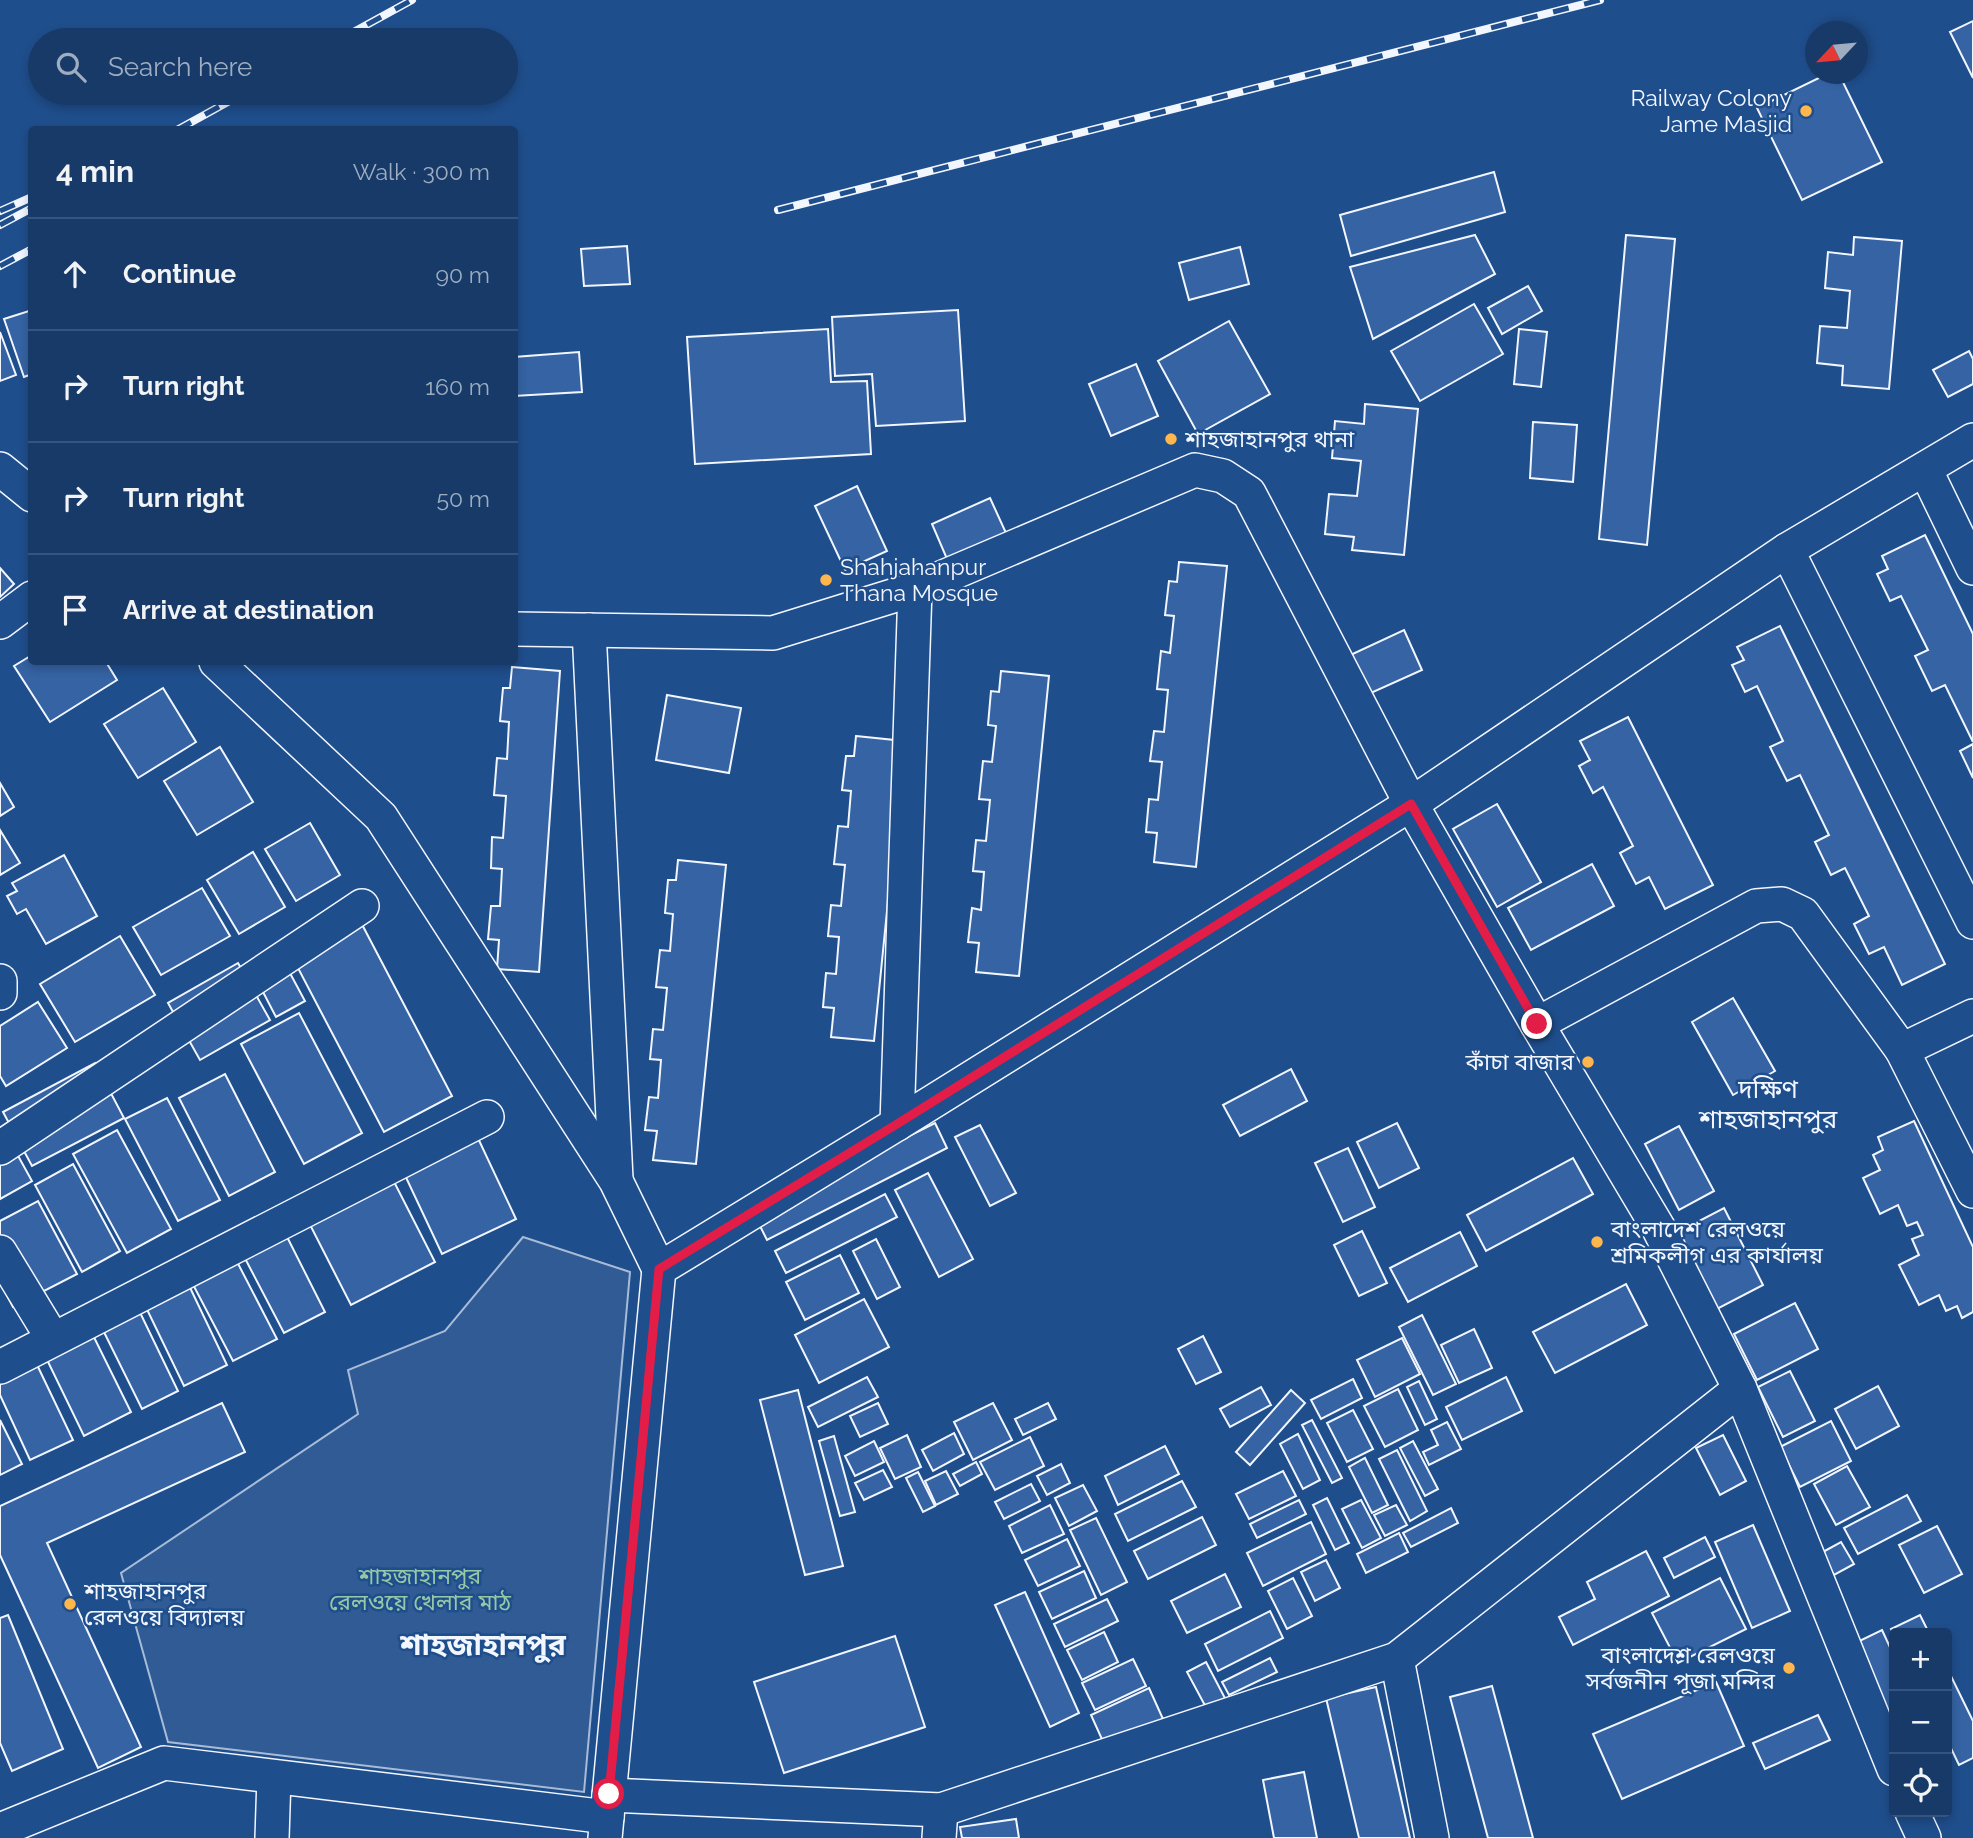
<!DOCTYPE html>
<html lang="en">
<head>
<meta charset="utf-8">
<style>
  :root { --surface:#173a69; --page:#20416f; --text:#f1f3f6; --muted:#9eadc0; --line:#36547d }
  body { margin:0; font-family:Raleway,"Noto Sans Bengali",sans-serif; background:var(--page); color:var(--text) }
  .controls { position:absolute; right:21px; bottom:21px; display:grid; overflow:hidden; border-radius:7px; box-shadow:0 4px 10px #0003 }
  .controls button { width:63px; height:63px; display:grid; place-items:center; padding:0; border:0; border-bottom:2px solid var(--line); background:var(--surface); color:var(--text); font:35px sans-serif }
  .compass { position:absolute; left:1805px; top:21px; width:63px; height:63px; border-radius:50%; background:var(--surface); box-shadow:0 4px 10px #0003; rotate:244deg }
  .stop { position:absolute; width:21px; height:21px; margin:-16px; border:5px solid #e11d48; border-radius:50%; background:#fff }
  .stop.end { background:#e11d48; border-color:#fff; box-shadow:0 2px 7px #0008 }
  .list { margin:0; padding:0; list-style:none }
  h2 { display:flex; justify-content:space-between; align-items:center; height:91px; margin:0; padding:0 28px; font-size:30px }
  h2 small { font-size:23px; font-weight:400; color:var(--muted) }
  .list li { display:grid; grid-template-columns:46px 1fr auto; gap:21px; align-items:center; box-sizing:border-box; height:112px; padding:0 28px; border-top:2px solid var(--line) }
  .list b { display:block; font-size:26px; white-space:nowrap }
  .list em { font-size:23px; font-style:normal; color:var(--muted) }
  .icon { flex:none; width:38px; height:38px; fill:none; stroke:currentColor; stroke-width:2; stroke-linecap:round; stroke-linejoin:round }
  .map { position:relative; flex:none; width:1973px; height:1838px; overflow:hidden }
  .search { position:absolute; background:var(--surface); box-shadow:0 4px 10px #0003; left:28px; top:28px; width:490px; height:77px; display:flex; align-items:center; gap:18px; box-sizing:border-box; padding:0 24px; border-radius:38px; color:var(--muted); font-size:26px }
  .panel { position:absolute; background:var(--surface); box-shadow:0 4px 10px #0003; left:28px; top:126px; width:490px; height:539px; border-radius:7px }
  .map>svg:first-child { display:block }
  .built { fill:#305b95; stroke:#a8bbd7; stroke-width:2 }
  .building { fill:#3563a3; stroke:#f2f6ff; stroke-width:2 }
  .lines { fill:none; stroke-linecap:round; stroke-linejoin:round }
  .minor-casing { stroke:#f2f6ff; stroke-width:36 }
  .minor { stroke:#1f4e8c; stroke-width:33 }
  .rail-casing { stroke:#f2f6ff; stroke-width:8 }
  .rail { stroke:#1f4e8c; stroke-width:5; stroke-dasharray:16; stroke-linecap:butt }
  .route { stroke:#e11d48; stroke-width:9 }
  .poi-dot { fill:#ffb74d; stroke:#1f4e8c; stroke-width:2.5 }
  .labels { text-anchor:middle; stroke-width:5; stroke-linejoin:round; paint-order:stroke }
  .poi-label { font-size:23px; fill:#f2f6ff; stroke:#1f4e8c; text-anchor:start }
  .park-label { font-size:23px; fill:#97c8a6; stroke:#1f4e8c }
  .quarter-label { font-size:26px; fill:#f2f6ff; stroke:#1f4e8c }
  .district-label { font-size:30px; font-weight:bold; fill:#f2f6ff; stroke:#1f4e8c }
</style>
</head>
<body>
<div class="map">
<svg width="1973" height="1838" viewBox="0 0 1973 1838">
  <rect width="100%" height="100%" fill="#1f4e8c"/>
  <polygon class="built" points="523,1237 630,1272 584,1792 168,1742 121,1573 358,1414 348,1370 445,1331"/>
  <g class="building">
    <polygon points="1973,21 1973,78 1950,32"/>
    <polygon points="1827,74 1839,74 1882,162 1802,200 1757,108"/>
    <polygon points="1494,172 1505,212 1351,256 1340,215"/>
    <polygon points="1475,235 1495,274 1373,339 1350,267"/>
    <polygon points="1626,235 1675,239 1647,545 1599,539"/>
    <polygon points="1854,237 1902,241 1889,389 1842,385 1843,366 1817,363 1820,326 1847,328 1850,291 1825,288 1828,252 1853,255"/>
    <polygon points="627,246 630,284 584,286 581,249"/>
    <polygon points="1240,247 1249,284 1189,300 1179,263"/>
    <polygon points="1528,286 1542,311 1502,334 1488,308"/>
    <polygon points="1474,304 1503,354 1420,401 1391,351"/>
    <polygon points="32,310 32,374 24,377 4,319"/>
    <polygon points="958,310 965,421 876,426 872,374 835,376 832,317"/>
    <polygon points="1229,321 1270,394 1198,434 1158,361"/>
    <polygon points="828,329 831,382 867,381 871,454 695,464 687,337"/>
    <polygon points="1519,329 1547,332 1541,387 1514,384"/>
    <polygon points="0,332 16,375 0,381"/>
    <polygon points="1969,351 1973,359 1973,384 1948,397 1933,370"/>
    <polygon points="579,352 582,392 514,396 514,357"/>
    <polygon points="1136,364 1158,416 1111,436 1089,384"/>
    <polygon points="1365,404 1418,409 1404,555 1352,550 1354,537 1325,534 1329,494 1357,496 1361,461 1332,458 1335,421 1364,424"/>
    <polygon points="1533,422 1577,425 1573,482 1530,478"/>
    <polygon points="857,486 887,551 845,570 815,506"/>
    <polygon points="990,498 1006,533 947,559 932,524"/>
    <polygon points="1925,535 1973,634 1973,742 1945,685 1932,691 1915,656 1928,650 1901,596 1890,601 1877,574 1888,569 1882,556"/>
    <polygon points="1179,562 1227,566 1196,867 1154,862 1157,833 1146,832 1149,799 1158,800 1162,762 1150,761 1154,731 1164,732 1168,690 1157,689 1161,651 1170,653 1174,616 1165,615 1169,581 1177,582"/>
    <polygon points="0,568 14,584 0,597"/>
    <polygon points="1780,626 1945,964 1902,985 1884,947 1869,954 1854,924 1869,916 1845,868 1831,875 1815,842 1829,835 1800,775 1787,781 1770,747 1783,741 1757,686 1745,692 1732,665 1744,660 1737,647"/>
    <polygon points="1404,630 1422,670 1362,697 1344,658"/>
    <polygon points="32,655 32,662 106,662 117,680 50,722 14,666"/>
    <polygon points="512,667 560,671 539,972 497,969 499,940 488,939 491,906 500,906 502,869 491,868 492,837 503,838 506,796 494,795 497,758 507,759 509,722 500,721 503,688 510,688"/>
    <polygon points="1001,671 1049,676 1019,976 976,972 979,943 968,942 972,908 981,910 984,872 973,871 976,840 986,841 990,800 979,799 983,761 992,762 996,726 988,725 991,691 999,692"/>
    <polygon points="163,688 196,742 138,778 104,724"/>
    <polygon points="667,695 741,708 729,773 656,760"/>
    <polygon points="1628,717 1713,885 1665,909 1649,877 1636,884 1620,853 1633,846 1603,787 1593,793 1579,766 1590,760 1580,741"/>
    <polygon points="856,736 904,741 874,1041 831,1037 834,1008 823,1007 826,973 836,974 839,937 828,936 831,905 841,906 845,865 834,864 838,826 848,827 851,791 842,790 846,756 854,756"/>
    <polygon points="1973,744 1973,778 1960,751"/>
    <polygon points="220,747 253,802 197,835 164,781"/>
    <polygon points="0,783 14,807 0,816"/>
    <polygon points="1497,804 1541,882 1497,907 1453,829"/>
    <polygon points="310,823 340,875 296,901 265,849"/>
    <polygon points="0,830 20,863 0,875"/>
    <polygon points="253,852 285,907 239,934 207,880"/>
    <polygon points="64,855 97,916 46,944 26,909 17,914 7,896 17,891 12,883"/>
    <polygon points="678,860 726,865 696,1164 653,1160 657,1131 645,1130 649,1097 658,1098 661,1060 650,1059 653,1029 663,1030 667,988 656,987 660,950 670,951 673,914 665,913 668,880 676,880"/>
    <polygon points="1592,864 1614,906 1531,950 1508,908"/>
    <polygon points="202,888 230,936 161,975 133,927"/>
    <polygon points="356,913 452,1096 384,1132 288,949"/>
    <polygon points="120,936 155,995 75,1042 40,984"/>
    <polygon points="277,949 305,1001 276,1017 249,965"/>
    <polygon points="238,963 270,1020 200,1060 168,1003"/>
    <polygon points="1733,998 1775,1071 1733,1095 1692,1022"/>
    <polygon points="38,1002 67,1048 6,1086 0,1076 0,1026"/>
    <polygon points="299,1013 362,1133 304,1164 241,1044"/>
    <polygon points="95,1063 124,1118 32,1166 3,1112"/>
    <polygon points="1291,1069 1307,1101 1240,1136 1223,1105"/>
    <polygon points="225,1074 275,1172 229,1196 179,1098"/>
    <polygon points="167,1098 220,1200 178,1221 125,1119"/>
    <polygon points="468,1117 516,1219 442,1254 394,1152"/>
    <polygon points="1914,1121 1973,1247 1973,1312 1962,1318 1957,1306 1946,1311 1939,1295 1919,1305 1899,1265 1919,1255 1912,1239 1923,1235 1917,1222 1907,1226 1898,1205 1880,1214 1863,1178 1880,1170 1873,1155 1883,1150 1878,1137"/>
    <polygon points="935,1123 947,1148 767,1240 754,1214"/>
    <polygon points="1397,1123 1419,1168 1379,1188 1357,1142"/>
    <polygon points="980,1125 1016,1193 990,1206 955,1137"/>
    <polygon points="1679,1126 1714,1191 1679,1210 1645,1144"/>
    <polygon points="117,1130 171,1229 127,1253 73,1154"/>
    <polygon points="6,1134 32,1181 0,1199 0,1138"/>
    <polygon points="1348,1148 1375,1207 1343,1222 1315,1163"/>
    <polygon points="1573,1158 1593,1194 1486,1251 1467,1215"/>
    <polygon points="73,1164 120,1251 82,1272 35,1185"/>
    <polygon points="388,1170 435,1262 351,1305 304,1213"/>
    <polygon points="928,1173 973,1259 939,1277 895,1190"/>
    <polygon points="885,1194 897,1217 786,1273 775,1251"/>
    <polygon points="38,1201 77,1274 13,1307 0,1282 0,1221"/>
    <polygon points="1724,1208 1763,1285 1717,1309 1678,1232"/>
    <polygon points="280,1223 325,1312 284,1333 238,1245"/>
    <polygon points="1362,1231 1387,1283 1359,1296 1334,1245"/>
    <polygon points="1460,1232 1477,1266 1408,1302 1390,1268"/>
    <polygon points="876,1239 900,1287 877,1299 853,1251"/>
    <polygon points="232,1252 277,1339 233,1361 188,1275"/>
    <polygon points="840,1255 859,1293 805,1320 786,1282"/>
    <polygon points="184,1275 227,1365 184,1386 140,1295"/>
    <polygon points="1626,1284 1647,1325 1555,1373 1533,1332"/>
    <polygon points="133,1298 178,1391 142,1409 96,1316"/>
    <polygon points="864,1299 889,1347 819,1383 795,1335"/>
    <polygon points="1795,1303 1818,1349 1757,1380 1734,1334"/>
    <polygon points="81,1311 131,1412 84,1436 34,1333"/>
    <polygon points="1422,1315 1456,1384 1433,1395 1399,1327"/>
    <polygon points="1474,1329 1492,1368 1459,1383 1441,1345"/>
    <polygon points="1203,1336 1221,1372 1196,1384 1178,1349"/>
    <polygon points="1402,1338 1420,1374 1375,1397 1357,1360"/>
    <polygon points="28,1346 73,1440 30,1460 0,1395 0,1359"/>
    <polygon points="1790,1371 1815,1421 1783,1437 1758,1387"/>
    <polygon points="867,1377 878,1397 818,1427 808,1407"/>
    <polygon points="1506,1377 1522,1411 1462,1440 1446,1407"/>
    <polygon points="1353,1379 1362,1398 1321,1419 1311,1400"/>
    <polygon points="1419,1381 1437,1419 1425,1425 1407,1387"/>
    <polygon points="1878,1386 1899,1426 1856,1449 1835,1409"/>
    <polygon points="1261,1387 1271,1405 1230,1427 1220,1409"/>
    <polygon points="1398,1389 1418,1430 1385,1447 1364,1406"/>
    <polygon points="798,1390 843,1566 805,1575 760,1400"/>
    <polygon points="1291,1390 1305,1403 1250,1465 1236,1452"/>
    <polygon points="222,1403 245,1452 47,1543 141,1747 98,1768 0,1555 0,1506"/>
    <polygon points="878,1403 888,1424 860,1437 850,1416"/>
    <polygon points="993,1403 1012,1440 973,1460 954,1422"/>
    <polygon points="1048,1403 1056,1419 1023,1435 1015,1419"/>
    <polygon points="1353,1410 1373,1449 1347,1462 1327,1423"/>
    <polygon points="0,1420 22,1464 0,1475"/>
    <polygon points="1312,1420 1342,1478 1332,1483 1302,1425"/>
    <polygon points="1831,1421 1851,1461 1800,1487 1780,1447"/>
    <polygon points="1447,1422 1461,1449 1429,1465 1423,1452 1438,1445 1431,1430"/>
    <polygon points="954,1433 964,1454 933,1471 922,1450"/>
    <polygon points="1298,1434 1320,1480 1303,1489 1280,1444"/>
    <polygon points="907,1435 921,1467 895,1479 880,1448"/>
    <polygon points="1723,1435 1746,1481 1720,1495 1696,1448"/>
    <polygon points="834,1436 855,1512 840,1516 819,1441"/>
    <polygon points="1030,1437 1044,1466 995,1490 980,1462"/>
    <polygon points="874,1441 884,1462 855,1476 845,1456"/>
    <polygon points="1413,1441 1438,1489 1425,1496 1400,1448"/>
    <polygon points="1165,1446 1179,1474 1118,1505 1105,1476"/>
    <polygon points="1397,1450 1427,1511 1410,1521 1379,1459"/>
    <polygon points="1365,1458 1388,1505 1372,1513 1349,1467"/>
    <polygon points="976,1462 982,1474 960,1486 953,1474"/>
    <polygon points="1061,1464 1070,1483 1047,1495 1037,1476"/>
    <polygon points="1847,1466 1870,1507 1836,1525 1814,1484"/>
    <polygon points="883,1470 892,1487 864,1500 855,1483"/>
    <polygon points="946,1471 958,1494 936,1505 925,1481"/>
    <polygon points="1283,1471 1296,1496 1249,1519 1236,1494"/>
    <polygon points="918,1472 935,1506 923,1512 906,1478"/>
    <polygon points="1182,1481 1196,1507 1128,1541 1115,1514"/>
    <polygon points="1031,1484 1040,1501 1004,1519 995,1502"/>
    <polygon points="1083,1485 1097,1511 1069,1526 1055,1498"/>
    <polygon points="1907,1495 1921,1521 1858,1554 1844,1528"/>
    <polygon points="1327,1498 1349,1543 1335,1550 1313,1505"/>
    <polygon points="1299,1500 1306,1514 1257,1538 1250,1524"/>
    <polygon points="1361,1500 1381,1538 1362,1548 1342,1509"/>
    <polygon points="1050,1505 1064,1534 1022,1553 1009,1526"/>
    <polygon points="1396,1505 1407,1525 1385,1536 1374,1515"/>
    <polygon points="1451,1508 1458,1523 1411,1547 1403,1533"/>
    <polygon points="1202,1517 1216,1545 1148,1579 1134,1551"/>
    <polygon points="1096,1518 1127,1582 1101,1595 1070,1530"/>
    <polygon points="1311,1522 1326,1554 1263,1586 1247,1553"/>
    <polygon points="1753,1525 1790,1611 1752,1628 1715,1542"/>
    <polygon points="1937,1526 1962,1574 1924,1593 1899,1545"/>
    <polygon points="1399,1533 1408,1552 1366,1573 1357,1554"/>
    <polygon points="1705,1537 1715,1557 1674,1578 1664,1558"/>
    <polygon points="1067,1539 1080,1566 1038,1586 1025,1560"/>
    <polygon points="1841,1542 1854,1564 1834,1575 1821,1553"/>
    <polygon points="1646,1551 1669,1596 1573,1645 1559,1617 1595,1599 1587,1582"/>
    <polygon points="1326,1560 1340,1588 1315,1601 1301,1572"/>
    <polygon points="1084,1571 1096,1598 1052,1619 1039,1592"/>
    <polygon points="1225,1574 1241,1607 1187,1633 1171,1601"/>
    <polygon points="1293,1578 1312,1616 1287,1629 1268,1591"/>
    <polygon points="1720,1578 1746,1629 1678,1663 1652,1613"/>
    <polygon points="1025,1592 1079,1713 1050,1727 995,1605"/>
    <polygon points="1107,1599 1118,1621 1065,1647 1054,1624"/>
    <polygon points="1270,1611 1283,1638 1218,1671 1205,1644"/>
    <polygon points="8,1615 63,1749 12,1771 0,1743 0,1618"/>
    <polygon points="1920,1615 1929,1633 1894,1633 1894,1636 1891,1629"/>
    <polygon points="1882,1630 1894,1656 1894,1744 1847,1647"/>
    <polygon points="1104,1632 1118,1662 1082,1680 1067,1650"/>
    <polygon points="895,1636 925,1727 784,1773 754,1682"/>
    <polygon points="1270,1658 1277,1672 1229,1695 1222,1682"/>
    <polygon points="1133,1659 1146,1686 1095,1710 1082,1683"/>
    <polygon points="1206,1662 1228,1704 1209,1713 1187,1672"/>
    <polygon points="1947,1668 1973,1721 1973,1758 1959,1765 1947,1740"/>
    <polygon points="1716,1682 1744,1746 1622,1799 1593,1734"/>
    <polygon points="1492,1686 1533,1838 1488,1838 1450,1697"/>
    <polygon points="1376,1687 1410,1838 1359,1838 1326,1698"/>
    <polygon points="1149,1688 1163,1719 1105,1746 1091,1715"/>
    <polygon points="1818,1715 1830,1740 1765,1769 1753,1743"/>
    <polygon points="1304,1772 1317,1838 1274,1838 1263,1780"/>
    <polygon points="1016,1819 1019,1838 962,1838 960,1827"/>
  </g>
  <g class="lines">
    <defs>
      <g id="minor">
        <polyline points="0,469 32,495"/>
        <polyline points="1925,469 1973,568"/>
        <polyline points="1787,550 1973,922"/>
        <polyline points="0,622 32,598"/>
        <polyline points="514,629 773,633 915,589 1195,470 1223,476 1249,493 1411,804 1537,1024 1659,1229 1740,1389 1894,1769"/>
        <polyline points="589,630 616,1179"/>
        <polyline points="216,662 381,817 616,1181 659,1269"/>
        <polyline points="0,981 0,993"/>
        <polyline points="1973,1016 1902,1050 1973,1191"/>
        <polyline points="1537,1024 1756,906 1782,904 1803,914 1902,1050"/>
        <polyline points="897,1124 915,589"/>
        <polyline points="0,1148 362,906"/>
        <polyline points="0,1252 53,1339"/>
        <polyline points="0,1367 487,1117"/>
        <polyline points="1397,1659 1432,1838"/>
        <polyline points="609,1795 941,1810 939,1838"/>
        <polyline points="941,1810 1397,1659 1740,1389"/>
        <polyline points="1912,1812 1924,1838"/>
        <polyline points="0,1830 164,1763 607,1817"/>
        <polyline points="272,1838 274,1777"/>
        <polyline points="605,1838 659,1269 897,1124 1411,804 1787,550 1973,440"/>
      </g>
    </defs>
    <use href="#minor" class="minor-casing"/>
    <use href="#minor" class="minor"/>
    <defs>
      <g id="rail">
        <polyline points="339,40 412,0"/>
        <polyline points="177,130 244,93"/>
        <polyline points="778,210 1600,0"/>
        <polyline points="0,211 32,197"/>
        <polyline points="0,225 32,208"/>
        <polyline points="0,266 32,249"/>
      </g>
    </defs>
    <use href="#rail" class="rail-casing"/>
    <use href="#rail" class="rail"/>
  </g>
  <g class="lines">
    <polyline class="route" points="609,1794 659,1269 897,1124 1411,804 1537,1024"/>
  </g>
  <g class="poi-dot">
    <circle cx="1806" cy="111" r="7"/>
    <circle cx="1171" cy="439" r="7"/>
    <circle cx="826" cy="580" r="7"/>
    <circle cx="1588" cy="1062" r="7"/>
    <circle cx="1597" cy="1242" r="7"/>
    <circle cx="70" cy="1604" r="7"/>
    <circle cx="1789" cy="1668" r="7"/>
  </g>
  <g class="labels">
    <g class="poi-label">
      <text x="1792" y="106" text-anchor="end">Railway Colony<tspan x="1792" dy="26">Jame Masjid</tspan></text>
      <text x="1185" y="447">শাহজাহানপুর থানা</text>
      <text x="840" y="575">Shahjahanpur<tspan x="840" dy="26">Thana Mosque</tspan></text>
      <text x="1574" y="1070" text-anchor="end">কাঁচা বাজার</text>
      <text x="1611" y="1237">বাংলাদেশ রেলওয়ে<tspan x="1611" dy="26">শ্রমিকলীগ এর কার্যালয়</tspan></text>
      <text x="84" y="1599">শাহজাহানপুর<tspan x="84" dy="26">রেলওয়ে বিদ্যালয়</tspan></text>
      <text x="1775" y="1663" text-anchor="end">বাংলাদেশ রেলওয়ে<tspan x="1775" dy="26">সর্বজনীন পূজা মন্দির</tspan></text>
    </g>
    <g class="park-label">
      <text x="420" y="1584">শাহজাহানপুর<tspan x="420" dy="26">রেলওয়ে খেলার মাঠ</tspan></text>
    </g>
    <g class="quarter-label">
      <text x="1768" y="1098">দক্ষিণ<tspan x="1768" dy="30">শাহজাহানপুর</tspan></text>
    </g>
    <g class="district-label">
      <text x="483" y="1655">শাহজাহানপুর</text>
    </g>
  </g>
</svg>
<div class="controls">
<button>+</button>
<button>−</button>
<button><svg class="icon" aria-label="locate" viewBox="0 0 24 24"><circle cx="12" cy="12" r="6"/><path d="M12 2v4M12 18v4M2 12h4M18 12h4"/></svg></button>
</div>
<svg class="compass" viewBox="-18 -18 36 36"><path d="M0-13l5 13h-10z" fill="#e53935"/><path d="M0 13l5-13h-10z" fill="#9eadc0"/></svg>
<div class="stop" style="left:609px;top:1794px"></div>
<div class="stop end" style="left:1537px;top:1024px"></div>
<div class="search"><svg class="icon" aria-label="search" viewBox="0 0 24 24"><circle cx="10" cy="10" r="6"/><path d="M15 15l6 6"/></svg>Search here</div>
<section class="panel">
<h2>4 min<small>Walk · 300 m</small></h2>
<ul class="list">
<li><svg class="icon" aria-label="ahead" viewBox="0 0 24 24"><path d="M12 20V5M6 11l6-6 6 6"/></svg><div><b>Continue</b></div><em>90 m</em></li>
<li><svg class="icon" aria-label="right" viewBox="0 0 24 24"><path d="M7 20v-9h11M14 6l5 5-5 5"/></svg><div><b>Turn right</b></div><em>160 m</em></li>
<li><svg class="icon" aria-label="right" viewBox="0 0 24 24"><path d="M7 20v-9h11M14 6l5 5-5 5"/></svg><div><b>Turn right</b></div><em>50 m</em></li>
<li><svg class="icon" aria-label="arrive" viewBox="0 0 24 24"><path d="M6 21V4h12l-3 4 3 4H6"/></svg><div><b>Arrive at destination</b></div></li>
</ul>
</section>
</div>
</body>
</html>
